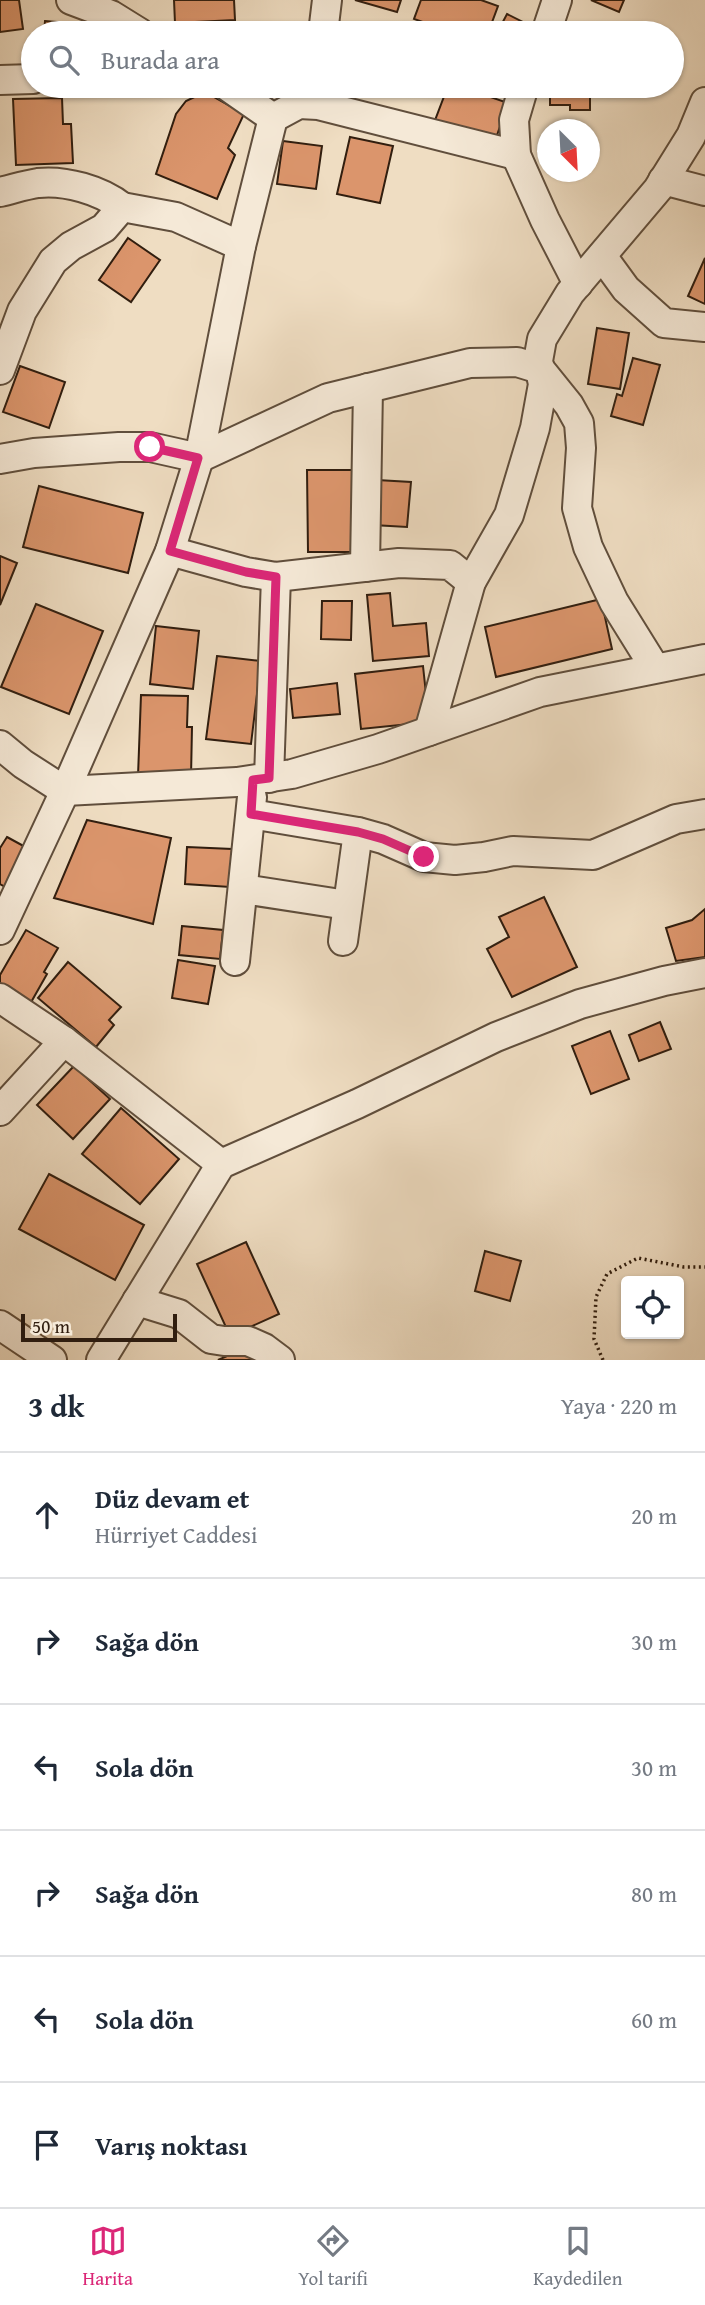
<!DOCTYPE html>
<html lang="tr">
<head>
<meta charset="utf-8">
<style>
  :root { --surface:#fff; --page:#f6f6f7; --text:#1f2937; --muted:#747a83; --line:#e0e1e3; --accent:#db2777 }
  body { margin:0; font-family:"Gentium Book Plus",serif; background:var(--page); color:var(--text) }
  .controls { position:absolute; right:21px; bottom:21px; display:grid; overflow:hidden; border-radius:7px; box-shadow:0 2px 5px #0004 }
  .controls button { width:63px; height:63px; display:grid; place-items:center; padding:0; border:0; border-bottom:2px solid var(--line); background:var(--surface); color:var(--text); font:35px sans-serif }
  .compass { position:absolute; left:537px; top:119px; width:63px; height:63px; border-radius:50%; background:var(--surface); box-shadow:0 2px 5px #0004; rotate:156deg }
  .scale { position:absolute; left:21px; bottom:18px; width:156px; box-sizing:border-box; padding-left:7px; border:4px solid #311e0f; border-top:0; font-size:19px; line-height:24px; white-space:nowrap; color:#311e0f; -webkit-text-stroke:5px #f5e9d7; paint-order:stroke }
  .stop { position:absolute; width:21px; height:21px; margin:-16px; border:5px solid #db2777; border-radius:50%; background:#fff }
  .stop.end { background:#db2777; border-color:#fff; box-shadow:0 2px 7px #0008 }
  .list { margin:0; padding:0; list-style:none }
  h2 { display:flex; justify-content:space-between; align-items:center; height:91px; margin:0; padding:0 28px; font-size:30px }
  h2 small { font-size:23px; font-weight:400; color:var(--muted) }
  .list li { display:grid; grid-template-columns:46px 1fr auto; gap:21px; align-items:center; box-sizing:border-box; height:126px; padding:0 28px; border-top:2px solid var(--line) }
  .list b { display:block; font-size:26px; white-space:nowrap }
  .list p { margin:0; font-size:23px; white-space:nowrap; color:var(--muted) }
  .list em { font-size:23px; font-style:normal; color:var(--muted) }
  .icon { flex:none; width:38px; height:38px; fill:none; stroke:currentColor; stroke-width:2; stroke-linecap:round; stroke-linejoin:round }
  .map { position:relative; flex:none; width:705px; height:1360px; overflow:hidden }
  .search { position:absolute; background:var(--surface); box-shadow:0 2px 5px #0004; left:21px; right:21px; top:21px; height:77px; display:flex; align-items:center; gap:18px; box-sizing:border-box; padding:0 24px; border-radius:38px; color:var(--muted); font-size:26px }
  .sheet { height:847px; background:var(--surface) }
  nav { display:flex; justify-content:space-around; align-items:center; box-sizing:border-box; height:98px; border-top:2px solid var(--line); background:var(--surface); font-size:19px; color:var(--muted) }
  nav a { display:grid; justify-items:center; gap:4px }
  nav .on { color:var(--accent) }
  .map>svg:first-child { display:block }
  .building { fill:#db956c; stroke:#311e0f; stroke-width:2 }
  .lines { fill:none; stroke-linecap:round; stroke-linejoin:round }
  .minor-casing { stroke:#604e3c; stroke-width:32 }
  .path { stroke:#311e0f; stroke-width:3.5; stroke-dasharray:2 3.5; stroke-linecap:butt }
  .minor { stroke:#f5e9d7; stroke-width:28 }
  .route { stroke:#db2777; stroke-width:9 }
</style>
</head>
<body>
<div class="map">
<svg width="705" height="1360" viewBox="0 0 705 1360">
  <rect width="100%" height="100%" fill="#efddc2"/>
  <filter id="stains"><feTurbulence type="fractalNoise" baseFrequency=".00286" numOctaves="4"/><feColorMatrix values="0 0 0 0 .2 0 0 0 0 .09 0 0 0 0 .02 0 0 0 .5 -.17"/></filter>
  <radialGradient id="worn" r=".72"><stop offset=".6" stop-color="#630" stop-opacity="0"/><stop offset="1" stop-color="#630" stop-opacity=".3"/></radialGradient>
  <g class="building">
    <polygon points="0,0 19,0 23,29 0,32"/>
    <polygon points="174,0 234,0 235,20 175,23"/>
    <polygon points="355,0 401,0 397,12"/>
    <polygon points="421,0 481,0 498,6 488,33 454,33 414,19"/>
    <polygon points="591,0 624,0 619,12"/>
    <polygon points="507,14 543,32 542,33 497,33"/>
    <polygon points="45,21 92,25 92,33 44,33"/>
    <rect x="379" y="86" width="38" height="10"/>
    <polygon points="448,86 459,86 508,103 494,144 434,123"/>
    <polygon points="550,86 590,86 590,110 570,110 570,105 550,105"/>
    <polygon points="205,92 244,114 228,148 235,155 217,199 156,174 176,114 186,101"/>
    <polygon points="62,98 63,124 71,124 73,163 16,165 13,99"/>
    <polygon points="350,137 393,146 380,203 337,194"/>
    <polygon points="283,141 322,146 316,189 277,184"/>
    <polygon points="128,238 160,260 131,302 99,280"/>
    <polygon points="705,258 705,304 688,296"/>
    <polygon points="597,328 629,333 620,389 588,384"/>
    <polygon points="633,358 660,365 643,425 611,416 617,394 622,396"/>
    <polygon points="20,366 65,382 49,428 3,412"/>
    <polygon points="307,470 354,470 355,552 308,552"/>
    <polygon points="377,480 411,482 407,527 373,525"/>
    <polygon points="39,486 143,513 128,573 23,547"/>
    <polygon points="0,556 17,563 0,605"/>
    <polygon points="390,593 393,626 426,623 429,656 373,661 367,595"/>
    <polygon points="601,599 612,649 496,677 485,627"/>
    <polygon points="322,601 352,601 351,640 321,639"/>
    <polygon points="36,604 103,631 69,714 1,687"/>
    <polygon points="156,626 199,631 193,689 150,684"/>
    <polygon points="217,656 261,661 251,744 206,739"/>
    <polygon points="423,666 429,722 361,729 355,674"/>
    <polygon points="337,683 340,714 293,718 290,689"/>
    <polygon points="141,695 188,696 187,727 192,727 191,777 138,776"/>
    <polygon points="87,820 171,838 153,924 54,898"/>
    <polygon points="7,837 29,849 7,888 0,884 0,848"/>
    <polygon points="187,847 232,849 230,887 185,884"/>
    <polygon points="544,897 577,967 512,997 487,949 509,937 499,917"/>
    <polygon points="705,909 705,957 676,961 666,928 692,920"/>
    <polygon points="182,926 223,930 220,959 179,955"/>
    <polygon points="26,930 58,948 44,972 47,974 30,1004 0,986 0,975"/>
    <polygon points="178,960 215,966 208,1004 172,998"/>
    <polygon points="68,962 121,1007 109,1020 114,1025 96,1047 38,998"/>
    <polygon points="660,1022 671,1049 639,1061 629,1035"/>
    <polygon points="610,1031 629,1079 591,1094 572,1046"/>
    <polygon points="74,1066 110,1099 73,1139 37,1105"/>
    <polygon points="121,1108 179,1159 140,1204 82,1154"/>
    <polygon points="49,1174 144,1225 115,1280 19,1229"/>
    <polygon points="246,1242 279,1314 230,1336 197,1264"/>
    <polygon points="485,1251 521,1261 510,1301 475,1291"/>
    <polygon points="250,1346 256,1360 218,1360"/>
  </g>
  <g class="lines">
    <defs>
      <g id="minor">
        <polyline points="71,0 111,15 140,33"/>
        <polyline points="323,33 327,0"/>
        <polyline points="546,33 557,0"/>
        <polyline points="0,80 33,79"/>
        <polyline points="227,86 273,118"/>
        <polyline points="524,86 514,120 516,155 545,220 578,284"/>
        <polyline points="663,180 705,191"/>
        <path d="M0 192C13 189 25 185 38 183 65 180 101 190 122 207"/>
        <polyline points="602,256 626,289 664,323 705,327"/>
        <polyline points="0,370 22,311 53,261 71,246 104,228 122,207 176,217 241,246"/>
        <polyline points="0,459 34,453 119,447 150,447 199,458 328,398 470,363 517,362 540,369 569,405 579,423 581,448 577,508 588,547 614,602 655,668"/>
        <polyline points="170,551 246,572 276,577 399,563 450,565 471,582"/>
        <polyline points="365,567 368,388"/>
        <polyline points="429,731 471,582 509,515 535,428 543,384 538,361 542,339 570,293 658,189 691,136 705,102"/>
        <polyline points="0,745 23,764 65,791 237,782 292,774 378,749 540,692 705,659"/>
        <polyline points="269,778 276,577"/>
        <polyline points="251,814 358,832 383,839 424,857 455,860 484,857 513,851 593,855 676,819 705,814"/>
        <polyline points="243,889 347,905"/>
        <polyline points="0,930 65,791 170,551 199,458 241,246 273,118 299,104 318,105 516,155"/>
        <polyline points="343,941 358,832"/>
        <polyline points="235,961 252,797"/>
        <polyline points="0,998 64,1041 221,1164"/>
        <polyline points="0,1111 64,1041"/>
        <polyline points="137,1301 179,1314 211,1339 224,1341 248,1341 264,1348 280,1360"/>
        <polyline points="0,1325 52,1360"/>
        <polyline points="101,1360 221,1164 357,1104 496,1037 580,1004 664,981 705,973"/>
      </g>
    </defs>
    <use href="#minor" class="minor-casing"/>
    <polyline class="path" points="603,1360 594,1339 596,1297 607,1274 638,1258 684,1267 705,1267"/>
    <use href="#minor" class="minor"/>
  </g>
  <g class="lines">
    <polyline class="route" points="150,447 198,458 170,551 246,572 276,577 269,778 253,780 251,814 358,832 383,839 424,857"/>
  </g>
  <rect width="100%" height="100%" filter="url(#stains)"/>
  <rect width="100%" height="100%" fill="url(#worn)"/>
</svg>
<div class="controls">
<button><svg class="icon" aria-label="locate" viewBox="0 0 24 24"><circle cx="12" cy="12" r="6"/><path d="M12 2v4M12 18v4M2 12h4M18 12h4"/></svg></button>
</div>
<svg class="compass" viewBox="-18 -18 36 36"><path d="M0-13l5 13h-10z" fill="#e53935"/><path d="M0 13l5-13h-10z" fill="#747a83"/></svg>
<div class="scale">50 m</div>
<div class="stop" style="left:150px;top:447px"></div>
<div class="stop end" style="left:424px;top:857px"></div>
<div class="search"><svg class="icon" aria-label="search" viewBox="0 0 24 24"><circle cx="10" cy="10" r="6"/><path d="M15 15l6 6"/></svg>Burada ara</div>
</div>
<section class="sheet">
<h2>3 dk<small>Yaya · 220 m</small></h2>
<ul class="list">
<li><svg class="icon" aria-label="ahead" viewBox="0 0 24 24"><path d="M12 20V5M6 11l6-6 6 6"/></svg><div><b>Düz devam et</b><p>Hürriyet Caddesi</p></div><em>20 m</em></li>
<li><svg class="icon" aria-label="right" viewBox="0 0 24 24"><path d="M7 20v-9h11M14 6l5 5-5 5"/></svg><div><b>Sağa dön</b></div><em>30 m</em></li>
<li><svg class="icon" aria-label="left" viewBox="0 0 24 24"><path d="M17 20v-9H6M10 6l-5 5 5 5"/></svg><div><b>Sola dön</b></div><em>30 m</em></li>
<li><svg class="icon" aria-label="right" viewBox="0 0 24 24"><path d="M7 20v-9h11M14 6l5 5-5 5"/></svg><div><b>Sağa dön</b></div><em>80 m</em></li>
<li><svg class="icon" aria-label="left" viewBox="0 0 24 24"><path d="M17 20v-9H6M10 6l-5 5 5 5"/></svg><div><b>Sola dön</b></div><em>60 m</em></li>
<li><svg class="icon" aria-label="arrive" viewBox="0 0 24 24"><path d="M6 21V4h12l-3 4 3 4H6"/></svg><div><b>Varış noktası</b></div></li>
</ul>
</section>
<nav>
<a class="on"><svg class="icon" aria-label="map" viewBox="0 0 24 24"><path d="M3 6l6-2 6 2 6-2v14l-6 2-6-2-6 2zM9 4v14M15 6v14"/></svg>Harita</a>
<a><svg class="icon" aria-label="directions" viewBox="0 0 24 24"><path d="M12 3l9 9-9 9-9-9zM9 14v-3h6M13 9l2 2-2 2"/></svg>Yol tarifi</a>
<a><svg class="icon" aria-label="saved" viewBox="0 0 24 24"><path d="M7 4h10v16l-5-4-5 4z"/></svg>Kaydedilen</a>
</nav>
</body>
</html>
